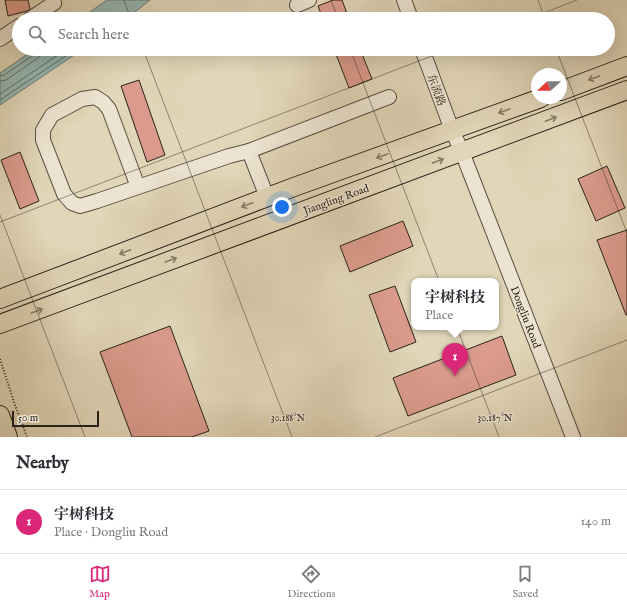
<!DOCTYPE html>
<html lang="en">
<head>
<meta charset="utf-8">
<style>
  :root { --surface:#fff; --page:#f7f7f7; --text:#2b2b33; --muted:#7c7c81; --line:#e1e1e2; --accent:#db2777 }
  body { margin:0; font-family:"IM FELL English","Noto Serif SC",serif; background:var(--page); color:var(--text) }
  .compass { position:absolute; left:531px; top:68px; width:36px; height:36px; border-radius:50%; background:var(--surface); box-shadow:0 4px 16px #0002; rotate:249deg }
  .scale { position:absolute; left:12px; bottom:10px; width:87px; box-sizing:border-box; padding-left:4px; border:2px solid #2b2219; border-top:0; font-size:11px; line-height:14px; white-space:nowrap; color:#2b2219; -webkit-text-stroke:3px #ece4d1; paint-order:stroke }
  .you { position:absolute; left:282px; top:207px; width:14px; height:14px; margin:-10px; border:3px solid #fff; border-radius:50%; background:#1a73e8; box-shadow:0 0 0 6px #1a73e833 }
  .badge { display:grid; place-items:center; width:26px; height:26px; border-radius:50%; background:var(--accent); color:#fff; font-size:13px; font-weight:700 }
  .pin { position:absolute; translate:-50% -33px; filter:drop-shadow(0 1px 2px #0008) }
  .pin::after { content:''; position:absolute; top:21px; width:14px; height:12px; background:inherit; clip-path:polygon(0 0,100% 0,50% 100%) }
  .popup { position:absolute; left:411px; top:278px; width:88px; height:52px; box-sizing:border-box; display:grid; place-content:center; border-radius:8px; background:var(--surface); filter:drop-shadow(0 1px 3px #0005); font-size:13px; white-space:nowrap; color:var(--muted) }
  .popup b { font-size:15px; color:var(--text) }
  .popup::after { content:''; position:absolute; left:50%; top:100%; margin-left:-8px; border:8px solid transparent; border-top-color:var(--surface) }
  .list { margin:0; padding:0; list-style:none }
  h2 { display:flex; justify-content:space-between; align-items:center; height:52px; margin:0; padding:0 16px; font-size:17px }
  h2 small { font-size:13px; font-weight:400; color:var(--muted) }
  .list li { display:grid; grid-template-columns:26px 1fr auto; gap:12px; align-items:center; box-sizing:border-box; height:64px; padding:0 16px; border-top:1px solid var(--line) }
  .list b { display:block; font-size:15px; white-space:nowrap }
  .list p { margin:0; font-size:13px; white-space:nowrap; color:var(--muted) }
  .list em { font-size:13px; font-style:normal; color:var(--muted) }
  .icon { flex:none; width:22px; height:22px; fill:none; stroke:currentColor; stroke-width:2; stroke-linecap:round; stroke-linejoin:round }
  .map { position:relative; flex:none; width:627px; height:437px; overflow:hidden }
  .search { position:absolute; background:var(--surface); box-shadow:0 4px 16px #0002; left:12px; right:12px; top:12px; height:44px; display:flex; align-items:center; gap:10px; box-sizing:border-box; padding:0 14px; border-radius:22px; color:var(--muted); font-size:15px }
  .sheet { height:116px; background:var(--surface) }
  nav { display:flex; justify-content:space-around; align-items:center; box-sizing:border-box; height:56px; border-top:1px solid var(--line); background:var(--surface); font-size:11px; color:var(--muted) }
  nav a { display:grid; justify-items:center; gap:2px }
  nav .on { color:var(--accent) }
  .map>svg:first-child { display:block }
  .water { fill:#95b8b4; stroke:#6b7c76 }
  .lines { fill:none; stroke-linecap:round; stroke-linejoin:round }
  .shore { stroke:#606d66; stroke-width:1 }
  .building { fill:#da9b8c; stroke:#2b2219 }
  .minor-casing { stroke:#584f41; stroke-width:16 }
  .major-casing { stroke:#2b2219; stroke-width:20 }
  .path { stroke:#2b2219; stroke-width:2; stroke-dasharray:1 2; stroke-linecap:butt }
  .minor { stroke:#ece4d1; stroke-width:14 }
  .major { stroke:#e1d6b8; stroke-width:18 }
  .oneway { stroke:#867c68 }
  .ticks { fill:none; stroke:#2b2219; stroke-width:1; stroke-opacity:0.45 }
  .labels { text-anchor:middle; stroke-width:3; stroke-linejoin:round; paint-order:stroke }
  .street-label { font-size:11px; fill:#2b2219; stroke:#ece4d1 }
  .ticks-label { font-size:10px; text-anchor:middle; fill:#2b2219; stroke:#ece4d1; stroke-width:3; stroke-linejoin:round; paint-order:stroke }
</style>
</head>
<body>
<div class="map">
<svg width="627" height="437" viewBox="0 0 627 437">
  <rect width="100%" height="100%" fill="#e1d6b8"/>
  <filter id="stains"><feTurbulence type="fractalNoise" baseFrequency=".005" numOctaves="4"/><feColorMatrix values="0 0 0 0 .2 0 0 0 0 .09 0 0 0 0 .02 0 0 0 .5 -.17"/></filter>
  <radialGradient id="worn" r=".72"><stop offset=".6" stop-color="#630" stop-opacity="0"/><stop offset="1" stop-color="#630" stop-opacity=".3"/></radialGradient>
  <g class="water">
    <polygon points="107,0 150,0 126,19 80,19"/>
    <polygon points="35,49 83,49 0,105 0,73"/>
  </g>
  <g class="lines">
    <g class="shore">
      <polyline points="0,76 4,75 35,54 37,52 37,49"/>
      <polyline points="0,81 6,80 38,58 41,54 42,49"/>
      <polyline points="0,94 67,49"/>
      <polyline points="0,100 76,49"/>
    </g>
  </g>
  <g class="building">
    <polygon points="5,0 28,0 30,9 27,11 8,16"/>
    <polygon points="333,0 342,0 349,19 323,19 318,6"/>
    <polygon points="334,49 360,49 372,79 349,88"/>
    <polygon points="139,80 165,155 147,162 121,86"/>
    <polygon points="20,152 39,201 20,209 1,160"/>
    <polygon points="607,166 625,208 596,221 578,179"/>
    <polygon points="403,221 413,246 350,272 340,246"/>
    <polygon points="627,230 627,315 626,315 597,240"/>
    <polygon points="395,286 416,342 390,352 369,295"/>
    <polygon points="170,326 209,431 192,437 132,437 100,352"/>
    <polygon points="502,336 516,375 408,416 393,378"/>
  </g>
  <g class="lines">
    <defs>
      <g id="minor">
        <polyline points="404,0 411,19"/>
        <polyline points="297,5 309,0"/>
        <polyline points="30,19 54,3 53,0"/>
        <polyline points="0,39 19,26"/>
        <polyline points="422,49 452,130 462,152 573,437"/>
        <polyline points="249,151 267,197"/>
        <polyline points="138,187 109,109 103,102 95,97 82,99 52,115 43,130 43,140 64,194 72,203 80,206 97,201 229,156 249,151 389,97"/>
      </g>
      <g id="major">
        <polyline points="561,91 627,66"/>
        <polyline points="0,299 294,187 541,98"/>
        <polyline points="0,324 627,90"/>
        <polyline points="0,415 8,437"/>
      </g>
    </defs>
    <use href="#minor" class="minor-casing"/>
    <use href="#major" class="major-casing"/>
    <polyline class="path" points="0,359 15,405 27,437"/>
    <use href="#minor" class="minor"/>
    <use href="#major" class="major"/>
  </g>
  <defs><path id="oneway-shaft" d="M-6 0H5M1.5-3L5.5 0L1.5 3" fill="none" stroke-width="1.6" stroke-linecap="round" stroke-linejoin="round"/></defs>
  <g class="oneway">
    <use href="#oneway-shaft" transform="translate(594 78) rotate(160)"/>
    <use href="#oneway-shaft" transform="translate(504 111) rotate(160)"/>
    <use href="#oneway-shaft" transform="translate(551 119) rotate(-21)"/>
    <use href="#oneway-shaft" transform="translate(382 156) rotate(160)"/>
    <use href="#oneway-shaft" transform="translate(438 161) rotate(-20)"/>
    <use href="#oneway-shaft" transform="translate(247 205) rotate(159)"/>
    <use href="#oneway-shaft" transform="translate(125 252) rotate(159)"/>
    <use href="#oneway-shaft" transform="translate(171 260) rotate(-20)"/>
    <use href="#oneway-shaft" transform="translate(37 311) rotate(-20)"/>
  </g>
  <path class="ticks" d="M124 0 131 19M331 0 338 19M538 0 545 19M528 19 577 0M143 49 292 437M350 49 499 437M556 49 627 233M0 215 85 437M0 222 450 49M375 437 627 340"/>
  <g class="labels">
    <g class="street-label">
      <text transform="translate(437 90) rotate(70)" y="4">东流路</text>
      <text transform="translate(336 199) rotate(-20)" y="4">Jiangling Road</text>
      <text transform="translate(526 317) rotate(69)" y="4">Dongliu Road</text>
    </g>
  </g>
  <g class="ticks-label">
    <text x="288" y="421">30.188°N</text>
    <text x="495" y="421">30.187°N</text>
  </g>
  <rect width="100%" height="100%" filter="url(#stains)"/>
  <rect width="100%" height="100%" fill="url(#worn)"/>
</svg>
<svg class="compass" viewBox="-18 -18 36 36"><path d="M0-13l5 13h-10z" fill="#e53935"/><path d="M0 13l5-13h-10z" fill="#7c7c81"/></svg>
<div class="scale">50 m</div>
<div class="you"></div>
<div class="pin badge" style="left:455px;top:376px">1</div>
<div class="popup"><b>宇树科技</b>Place</div>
<div class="search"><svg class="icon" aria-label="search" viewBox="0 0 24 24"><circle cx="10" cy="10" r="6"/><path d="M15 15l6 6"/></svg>Search here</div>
</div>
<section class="sheet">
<h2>Nearby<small></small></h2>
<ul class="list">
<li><span class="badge">1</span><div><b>宇树科技</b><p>Place · Dongliu Road</p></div><em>140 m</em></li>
</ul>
</section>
<nav>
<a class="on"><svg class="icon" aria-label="map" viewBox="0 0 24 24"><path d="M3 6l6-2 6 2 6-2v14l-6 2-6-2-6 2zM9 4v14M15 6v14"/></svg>Map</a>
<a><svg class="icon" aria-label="directions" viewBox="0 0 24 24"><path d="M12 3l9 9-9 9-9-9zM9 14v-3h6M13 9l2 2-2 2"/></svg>Directions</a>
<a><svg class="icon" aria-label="saved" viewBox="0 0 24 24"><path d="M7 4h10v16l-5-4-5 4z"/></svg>Saved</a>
</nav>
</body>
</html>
